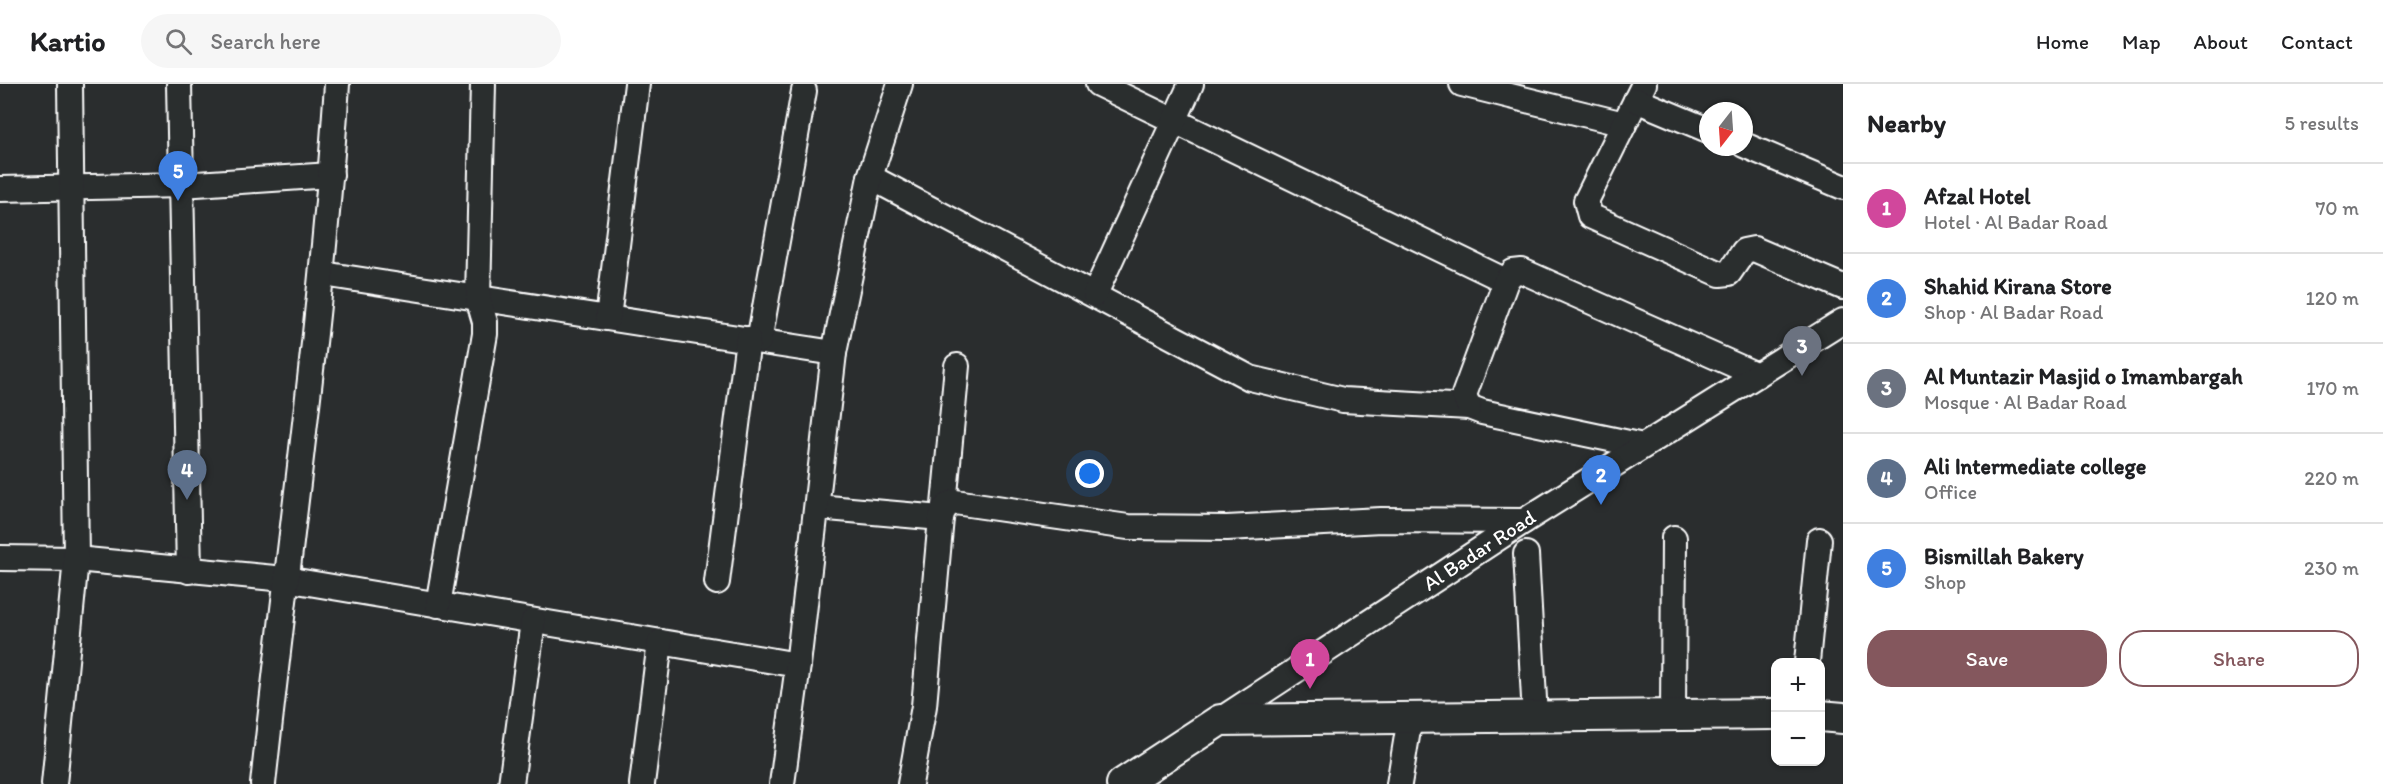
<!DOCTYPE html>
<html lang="en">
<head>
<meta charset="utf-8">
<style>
  :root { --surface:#fff; --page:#f6f6f6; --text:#202124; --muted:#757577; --line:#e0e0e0; --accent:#84575d }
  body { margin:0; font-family:Itim,sans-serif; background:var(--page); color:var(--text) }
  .controls { position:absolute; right:18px; bottom:18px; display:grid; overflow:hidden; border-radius:12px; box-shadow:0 2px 4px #0004 }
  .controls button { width:54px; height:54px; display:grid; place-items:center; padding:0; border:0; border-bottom:2px solid var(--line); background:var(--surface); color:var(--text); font:30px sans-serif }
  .compass { position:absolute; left:1699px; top:18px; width:54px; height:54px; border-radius:50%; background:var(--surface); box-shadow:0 2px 4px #0004; rotate:197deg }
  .you { position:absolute; left:1090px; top:390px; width:21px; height:21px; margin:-15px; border:4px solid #fff; border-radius:50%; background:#1a73e8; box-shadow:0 0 0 9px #1a73e833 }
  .badge { display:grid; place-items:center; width:39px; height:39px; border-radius:50%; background:var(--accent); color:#fff; font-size:20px; font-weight:700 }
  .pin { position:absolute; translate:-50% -50px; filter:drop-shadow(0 2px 3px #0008) }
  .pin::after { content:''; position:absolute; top:32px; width:21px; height:18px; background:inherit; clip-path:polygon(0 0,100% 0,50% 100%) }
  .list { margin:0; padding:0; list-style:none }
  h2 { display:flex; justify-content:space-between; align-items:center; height:78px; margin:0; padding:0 24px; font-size:26px }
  h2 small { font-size:20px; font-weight:400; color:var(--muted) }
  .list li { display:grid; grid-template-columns:39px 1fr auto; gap:18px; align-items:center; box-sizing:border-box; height:90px; padding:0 24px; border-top:2px solid var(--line) }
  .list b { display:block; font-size:22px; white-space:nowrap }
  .list p { margin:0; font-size:20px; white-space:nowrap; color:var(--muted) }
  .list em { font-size:20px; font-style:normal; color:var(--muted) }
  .actions { display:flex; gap:12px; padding:18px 24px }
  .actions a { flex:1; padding:14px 0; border:2px solid var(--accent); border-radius:24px; text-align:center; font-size:21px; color:var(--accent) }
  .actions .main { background:var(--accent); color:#fff }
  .icon { flex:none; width:33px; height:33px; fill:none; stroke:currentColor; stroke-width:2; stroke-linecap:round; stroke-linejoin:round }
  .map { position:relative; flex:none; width:1843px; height:700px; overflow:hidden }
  header { display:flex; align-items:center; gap:36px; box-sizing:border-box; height:84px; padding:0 30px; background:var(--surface); border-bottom:2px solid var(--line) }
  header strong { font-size:28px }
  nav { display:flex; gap:33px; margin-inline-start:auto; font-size:21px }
  .search { width:420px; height:54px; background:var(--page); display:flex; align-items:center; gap:15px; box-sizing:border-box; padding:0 21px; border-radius:33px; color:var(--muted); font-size:22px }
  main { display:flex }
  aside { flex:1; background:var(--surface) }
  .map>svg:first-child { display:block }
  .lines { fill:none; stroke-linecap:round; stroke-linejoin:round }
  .minor-casing { stroke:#fff; stroke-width:28 }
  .tertiary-casing { stroke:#fff; stroke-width:34 }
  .minor { stroke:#2a2d2e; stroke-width:24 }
  .tertiary { stroke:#2a2d2e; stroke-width:30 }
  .labels { text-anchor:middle; stroke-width:4.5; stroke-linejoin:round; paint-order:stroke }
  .street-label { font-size:21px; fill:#fff; stroke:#2a2d2e }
</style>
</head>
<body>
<header>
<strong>Kartio</strong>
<div class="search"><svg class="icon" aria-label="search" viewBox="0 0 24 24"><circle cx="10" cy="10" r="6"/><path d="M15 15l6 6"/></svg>Search here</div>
<nav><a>Home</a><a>Map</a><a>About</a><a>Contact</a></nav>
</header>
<main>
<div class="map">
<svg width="1843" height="700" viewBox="0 0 1843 700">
  <rect width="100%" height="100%" fill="#2a2d2e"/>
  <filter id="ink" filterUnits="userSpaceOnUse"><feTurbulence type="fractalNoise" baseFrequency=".0167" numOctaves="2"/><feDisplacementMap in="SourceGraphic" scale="12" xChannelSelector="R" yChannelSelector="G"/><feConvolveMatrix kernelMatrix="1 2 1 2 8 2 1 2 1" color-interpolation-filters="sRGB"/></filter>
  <g filter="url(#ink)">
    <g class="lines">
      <defs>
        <g id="minor">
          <polyline points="179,0 189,487"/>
          <polyline points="1098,0 1506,197"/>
          <polyline points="1462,0 1624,40"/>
          <polyline points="1644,0 1586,117 1590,132 1720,190 1729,189 1744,167 1754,165 1843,203"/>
          <polyline points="1636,16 1708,46"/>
          <polyline points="1744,61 1843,103"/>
          <polyline points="870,93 1250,294 1343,316 1469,323 1482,328 1643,362"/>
          <polyline points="0,105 182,101 331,91"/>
          <polyline points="323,190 834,269"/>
          <polyline points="1095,210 1191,0"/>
          <polyline points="608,234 637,0"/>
          <polyline points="759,257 804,7"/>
          <polyline points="1469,323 1464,311 1506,197 1513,188 1522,187 1757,291"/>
          <polyline points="944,421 957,282"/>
          <polyline points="817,423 941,434"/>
          <polyline points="1526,470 1535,633"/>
          <polyline points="0,474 76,475 285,495 798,581"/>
          <polyline points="717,498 748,255"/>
          <polyline points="438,521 485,250 485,238 478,214 483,0"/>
          <polyline points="1807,578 1819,456"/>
          <polyline points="1673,631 1674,454"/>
          <path id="s1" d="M1220 636 1524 437 1843 237"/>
          <polyline points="54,700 76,475 70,0"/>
          <path d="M263 700C288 467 322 234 337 0"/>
          <polyline points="511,700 533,537"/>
          <polyline points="642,700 660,558"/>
          <polyline points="782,700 798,581 834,269 870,93 900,0"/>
          <path d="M910 700 924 622 941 434C943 425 946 421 955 418L1128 443 1227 444 1381 436 1524 437"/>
          <polyline points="1399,700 1410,634"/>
        </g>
        <g id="tertiary">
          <polyline points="1820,632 1843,634"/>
          <polyline points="1122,700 1220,636 1776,630"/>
        </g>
      </defs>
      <use href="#minor" class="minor-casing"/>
      <use href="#tertiary" class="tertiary-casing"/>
      <use href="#minor" class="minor"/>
      <use href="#tertiary" class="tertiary"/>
    </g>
  </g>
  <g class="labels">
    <g class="street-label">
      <text dy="7" stroke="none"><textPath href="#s1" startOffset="310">Al Badar Road</textPath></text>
    </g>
  </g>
</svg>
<div class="controls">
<button>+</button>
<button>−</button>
</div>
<svg class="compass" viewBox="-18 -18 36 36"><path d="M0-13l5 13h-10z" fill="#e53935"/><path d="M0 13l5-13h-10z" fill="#757577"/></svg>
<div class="you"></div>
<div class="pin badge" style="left:1310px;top:605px;background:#d1479c">1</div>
<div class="pin badge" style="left:1601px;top:421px;background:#3f7fe0">2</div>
<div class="pin badge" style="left:1802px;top:292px;background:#6b7280">3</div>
<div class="pin badge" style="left:187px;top:416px;background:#5c6f8a">4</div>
<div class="pin badge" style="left:178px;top:117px;background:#3f7fe0">5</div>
</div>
<aside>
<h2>Nearby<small>5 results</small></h2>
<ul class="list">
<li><span class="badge" style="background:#d1479c">1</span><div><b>Afzal Hotel</b><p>Hotel · Al Badar Road</p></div><em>70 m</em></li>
<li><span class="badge" style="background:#3f7fe0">2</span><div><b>Shahid Kirana Store</b><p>Shop · Al Badar Road</p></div><em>120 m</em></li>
<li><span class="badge" style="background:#6b7280">3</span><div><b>Al Muntazir Masjid o Imambargah</b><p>Mosque · Al Badar Road</p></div><em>170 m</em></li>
<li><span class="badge" style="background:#5c6f8a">4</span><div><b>Ali Intermediate college</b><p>Office</p></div><em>220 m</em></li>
<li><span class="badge" style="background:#3f7fe0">5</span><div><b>Bismillah Bakery</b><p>Shop</p></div><em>230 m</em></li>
</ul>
<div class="actions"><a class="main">Save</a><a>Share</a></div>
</aside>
</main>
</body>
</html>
